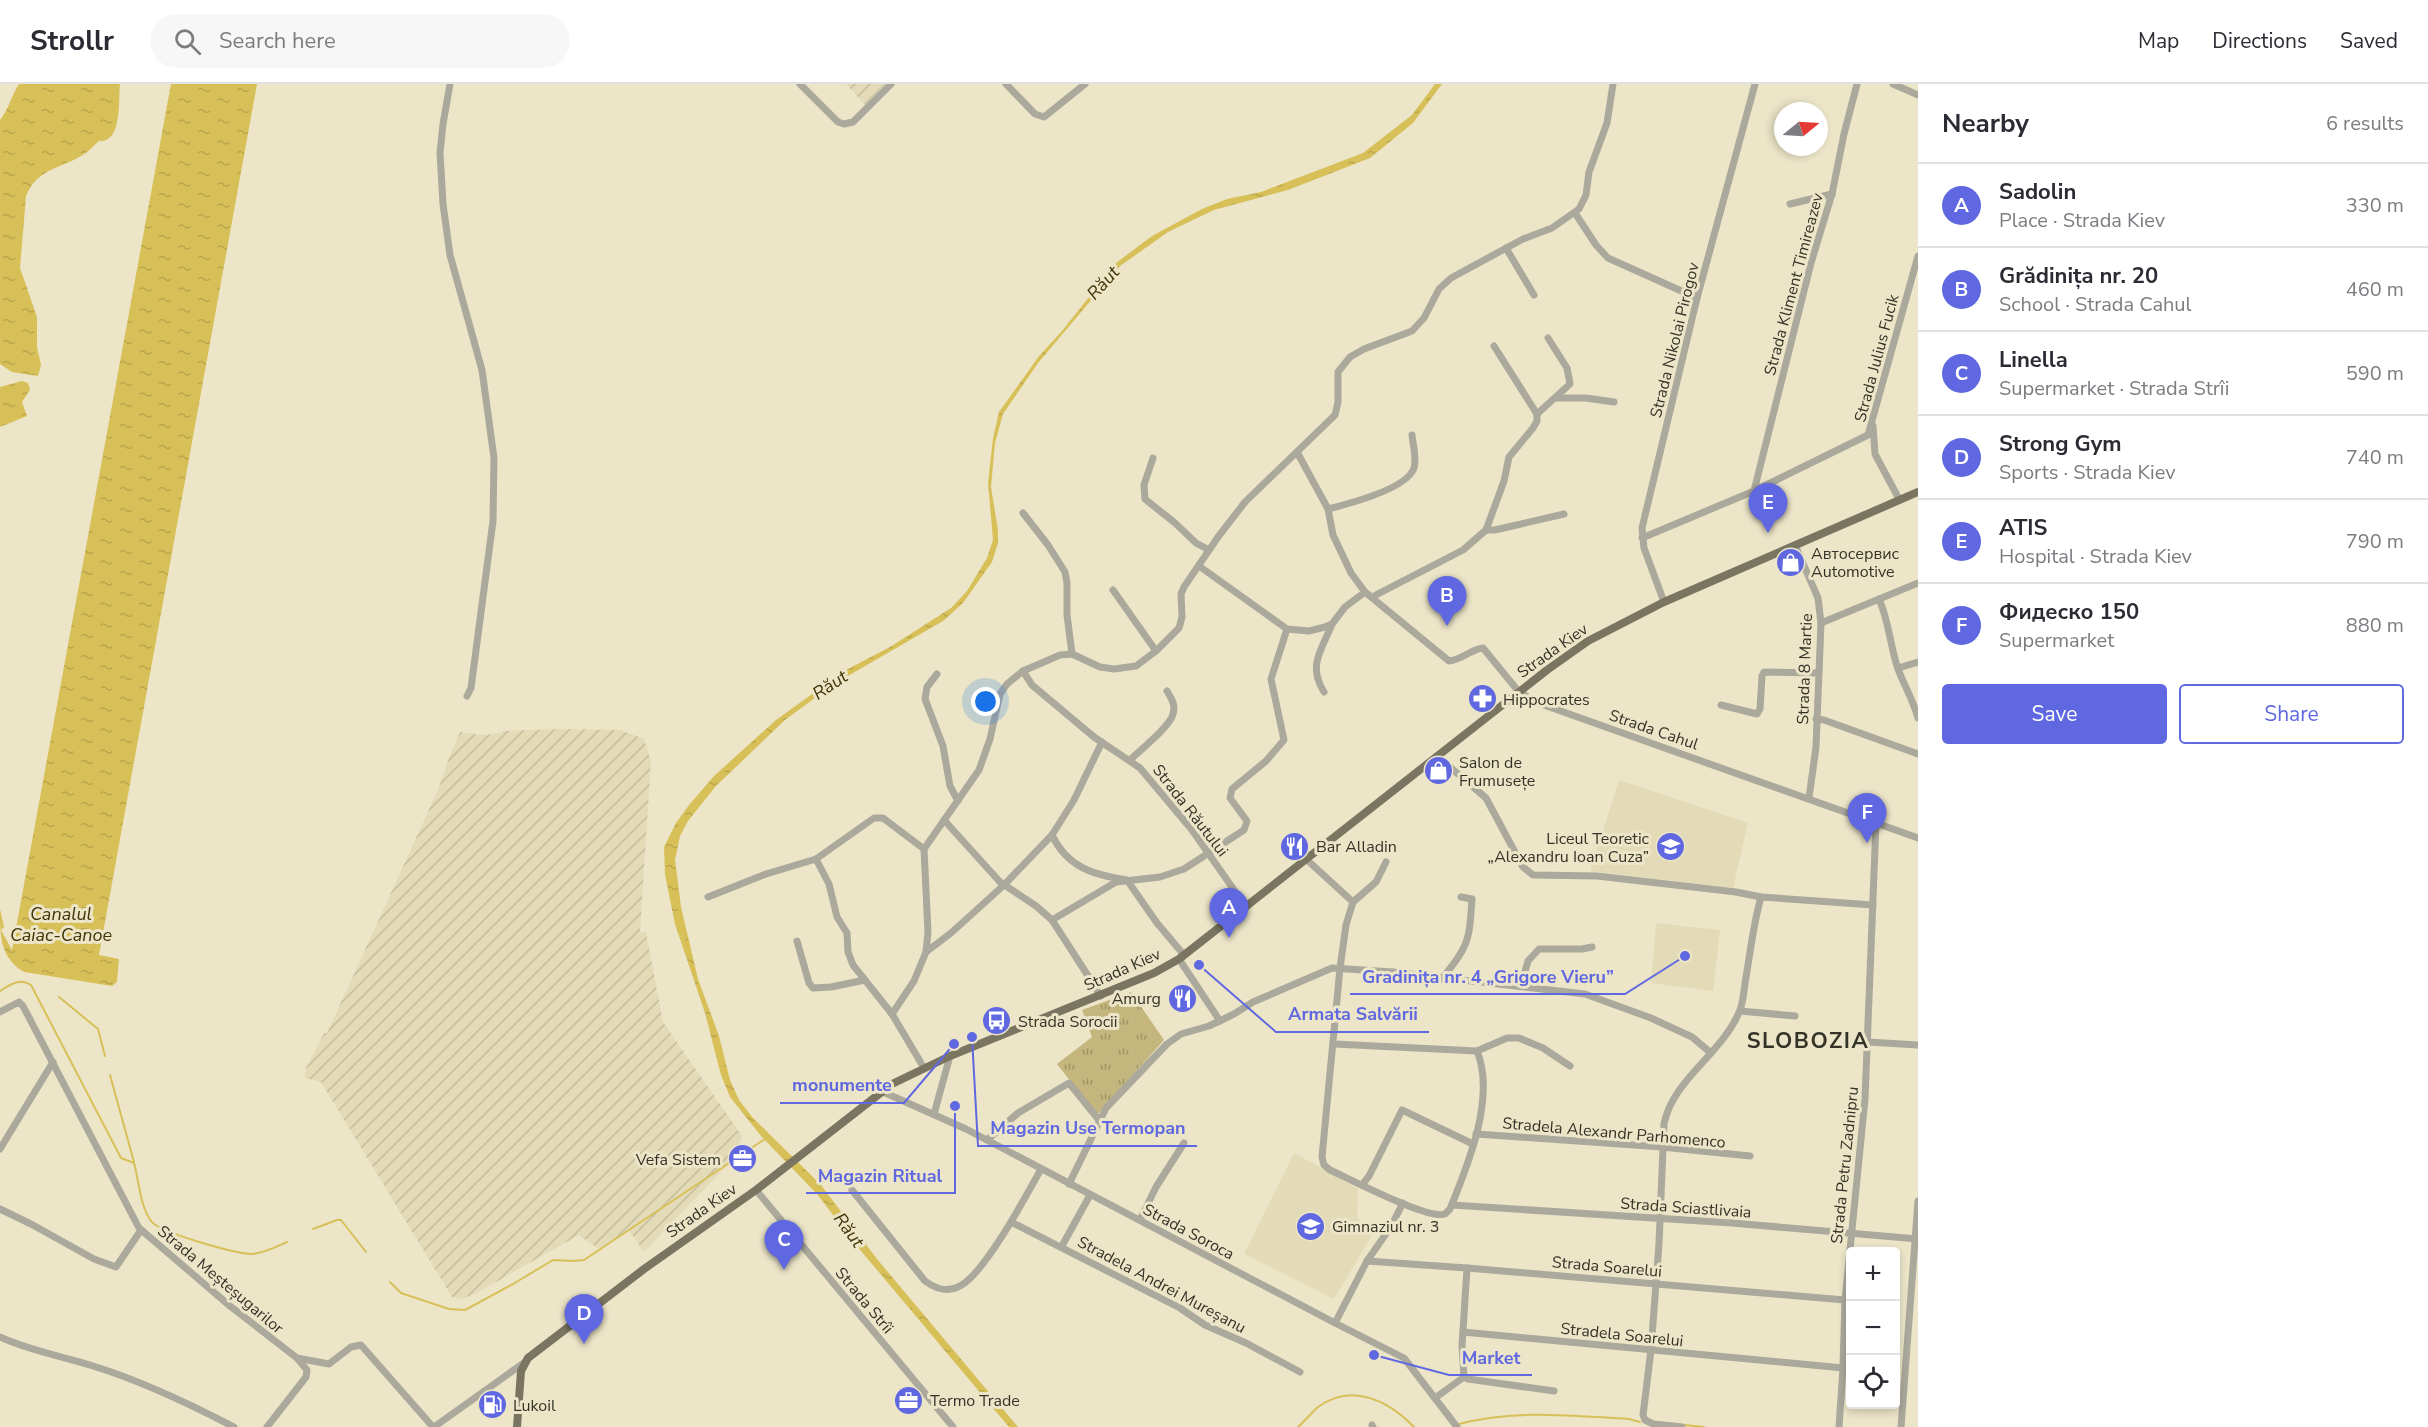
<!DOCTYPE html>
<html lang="en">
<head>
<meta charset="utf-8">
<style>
  :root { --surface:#fff; --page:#f7f7f7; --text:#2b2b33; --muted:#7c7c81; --line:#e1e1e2; --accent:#5f68e0 }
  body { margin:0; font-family:"Nunito Sans",sans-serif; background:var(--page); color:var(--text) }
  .controls { position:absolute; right:18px; bottom:18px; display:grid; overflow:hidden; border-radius:6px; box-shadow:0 3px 9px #0003 }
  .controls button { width:54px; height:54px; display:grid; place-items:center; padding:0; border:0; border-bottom:2px solid var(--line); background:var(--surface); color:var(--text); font:30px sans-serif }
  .compass { position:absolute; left:1774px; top:18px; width:54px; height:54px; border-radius:50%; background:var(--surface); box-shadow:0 3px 9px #0003; rotate:72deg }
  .you { position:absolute; left:986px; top:618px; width:21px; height:21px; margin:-15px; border:4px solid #fff; border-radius:50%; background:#1a73e8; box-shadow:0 0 0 9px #1a73e833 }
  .badge { display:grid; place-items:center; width:39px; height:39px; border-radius:50%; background:var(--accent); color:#fff; font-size:20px; font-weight:700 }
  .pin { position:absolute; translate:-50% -50px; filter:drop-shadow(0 2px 3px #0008) }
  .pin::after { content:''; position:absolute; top:32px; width:21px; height:18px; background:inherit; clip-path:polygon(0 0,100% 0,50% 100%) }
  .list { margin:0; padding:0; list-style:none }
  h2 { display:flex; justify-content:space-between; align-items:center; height:78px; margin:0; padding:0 24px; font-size:26px }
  h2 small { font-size:20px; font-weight:400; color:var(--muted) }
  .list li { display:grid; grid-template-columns:39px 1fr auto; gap:18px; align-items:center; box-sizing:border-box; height:84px; padding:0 24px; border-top:2px solid var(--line) }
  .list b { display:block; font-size:22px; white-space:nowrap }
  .list p { margin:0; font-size:20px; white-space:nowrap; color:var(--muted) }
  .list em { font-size:20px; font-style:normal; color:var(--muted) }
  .actions { display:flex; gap:12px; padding:18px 24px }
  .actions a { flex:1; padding:14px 0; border:2px solid var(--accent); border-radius:6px; text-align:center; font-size:21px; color:var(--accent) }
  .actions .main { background:var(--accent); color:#fff }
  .icon { flex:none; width:33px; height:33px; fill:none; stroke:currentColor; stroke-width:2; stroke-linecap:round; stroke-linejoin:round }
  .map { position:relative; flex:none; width:1918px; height:1343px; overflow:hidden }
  header { display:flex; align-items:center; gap:36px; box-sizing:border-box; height:84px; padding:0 30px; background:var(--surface); border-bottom:2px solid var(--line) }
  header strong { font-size:28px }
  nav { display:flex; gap:33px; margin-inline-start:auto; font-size:21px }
  .search { width:420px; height:54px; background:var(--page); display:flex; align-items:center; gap:15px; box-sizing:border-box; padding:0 21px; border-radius:33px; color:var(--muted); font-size:22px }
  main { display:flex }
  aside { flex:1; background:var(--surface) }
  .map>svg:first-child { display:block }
  .built { fill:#e3dbb7 }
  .industrial { fill:url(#industrial-furrows) }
  .grass { fill:url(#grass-tufts) }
  .water { fill:url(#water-ripples) }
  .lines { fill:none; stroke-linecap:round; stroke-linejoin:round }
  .stream { stroke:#d8c058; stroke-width:2 }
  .minor { stroke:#aba89c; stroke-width:7 }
  .major { stroke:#7a7560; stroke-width:8 }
  .labels { text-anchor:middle; stroke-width:6; stroke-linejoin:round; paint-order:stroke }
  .street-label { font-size:16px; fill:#353328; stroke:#ece5c8 }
  .poi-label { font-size:16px; fill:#353328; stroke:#ece5c8; text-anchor:start }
  .water-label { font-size:18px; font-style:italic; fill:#3f3507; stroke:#ece5c8 }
  .district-label { font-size:22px; font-weight:bold; letter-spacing:1.5px; fill:#353328; stroke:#ece5c8 }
  .leader { fill:none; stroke:#5f68e0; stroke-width:2 }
  .callout-dot { fill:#5f68e0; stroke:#ece5c8; stroke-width:2 }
  .callout-label { font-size:18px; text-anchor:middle; font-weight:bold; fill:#5f68e0; stroke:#ece5c8; stroke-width:6; stroke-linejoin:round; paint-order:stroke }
</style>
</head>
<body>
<header>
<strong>Strollr</strong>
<div class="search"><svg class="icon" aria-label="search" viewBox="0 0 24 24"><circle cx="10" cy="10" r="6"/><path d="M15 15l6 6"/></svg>Search here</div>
<nav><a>Map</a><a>Directions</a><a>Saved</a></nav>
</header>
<main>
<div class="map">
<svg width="1918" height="1343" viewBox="0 0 1918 1343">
  <defs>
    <pattern id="industrial-furrows" width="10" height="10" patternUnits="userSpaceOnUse" patternTransform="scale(1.5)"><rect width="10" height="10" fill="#e3dbb7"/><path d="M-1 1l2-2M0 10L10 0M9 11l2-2" fill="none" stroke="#c3bc9d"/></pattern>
    <pattern id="grass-tufts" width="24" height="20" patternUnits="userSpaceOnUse" patternTransform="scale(1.5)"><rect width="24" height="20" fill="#c4b67d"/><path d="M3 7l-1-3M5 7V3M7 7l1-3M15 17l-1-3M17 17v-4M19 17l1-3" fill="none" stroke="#a09566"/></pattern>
    <pattern id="water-ripples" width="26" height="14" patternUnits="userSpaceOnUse" patternTransform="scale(1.5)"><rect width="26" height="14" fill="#d8c058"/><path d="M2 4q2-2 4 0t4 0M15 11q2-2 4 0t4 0" fill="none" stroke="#baa54d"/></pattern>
  </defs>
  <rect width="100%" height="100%" fill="#ece5c8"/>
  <g class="built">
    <polygon points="1619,696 1748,739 1733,804 1590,787"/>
    <polygon points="1656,839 1720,846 1713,907 1651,899"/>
    <polygon points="1294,1069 1358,1105 1357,1133 1372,1151 1334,1215 1244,1170"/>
  </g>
  <g class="industrial">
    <polygon points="846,0 885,0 865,21"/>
    <polygon points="561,645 620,646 644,655 651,678 640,848 646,848 663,938 742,1052 735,1073 644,1168 628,1145 600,1166 579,1151 475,1210 461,1215 452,1213 321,998 305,994 306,984 324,949 327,949 438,706 450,671 460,648 483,651 501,649 503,647"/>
  </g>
  <polygon class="grass" points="1131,908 1164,956 1097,1031 1057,980 1092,953 1082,926"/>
  <g class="water">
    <path d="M19 0H120C118 15 123 59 99 57 94 61 90 67 84 70 62 85 38 83 26 112L20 184 37 233V263L41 281 38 292 12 288 0 280V36C9 25 11 12 19 0Z"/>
    <path d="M171 0H257L99 871 119 875 117 898 112 902 24 888C0 873 0 853 0 825L4 843 1 846 12 866Z"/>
    <polygon points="1435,0 1442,0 1413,39 1370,74 1288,106 1214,126 1168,148 1120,182 1038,279 1003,330 995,359 991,403 998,446 998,459 992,478 963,519 943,537 834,600 785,636 715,703 688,737 680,752 675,776 681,823 698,895 719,952 730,996 739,1016 753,1034 821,1101 877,1175 1018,1343 1009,1343 856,1161 817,1110 761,1052 730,1013 721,991 705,929 675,840 665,791 664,763 676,739 689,721 714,692 776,636 844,587 890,563 937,533 951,524 967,507 987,474 993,456 988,399 993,354 999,328 1039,272 1062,247 1116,179 1152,152 1202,125 1227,115 1261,108 1363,69 1412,31"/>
    <polygon points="22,297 28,299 30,306 22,318 27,332 0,343 0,303"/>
  </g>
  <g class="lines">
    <g class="stream">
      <path d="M0 907C10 901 20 893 31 901L121 1074 134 1079C139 1097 140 1122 151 1137 160 1149 237 1170 252 1170 265 1169 276 1163 287 1158"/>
      <polyline points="59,913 98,945 105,972"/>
      <polyline points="110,991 134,1078"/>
      <polyline points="313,1145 337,1136 341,1136 366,1168"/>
      <polyline points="390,1198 401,1209 449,1225 465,1226 513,1200 553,1176 573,1177 584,1176 765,1055"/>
      <polyline points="1656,1338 1704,1343"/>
      <path d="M1459 1340C1516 1325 1571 1332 1629 1335L1640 1338"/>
      <path d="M1298 1343C1305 1337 1311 1329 1318 1323 1352 1298 1389 1317 1414 1343"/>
    </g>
    <g class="minor">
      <polyline points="450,0 443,40 440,69 443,120 450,171 482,286 494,374 493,437 471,604 467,612"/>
      <polyline points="800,0 838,38 844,40 853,38 891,0"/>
      <polyline points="1006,0 1035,30 1044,33 1085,0"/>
      <polyline points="1893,0 1918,11"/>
      <polyline points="1790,120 1832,110"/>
      <polyline points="1575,129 1596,161 1608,174 1697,214"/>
      <polyline points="1506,164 1534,211"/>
      <polyline points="1494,262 1537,330"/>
      <polyline points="1556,314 1586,314 1614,318"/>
      <polyline points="1873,342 1875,370 1899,415"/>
      <path d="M1297 368 1328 425 1333 451 1351 489 1365 508 1449 577C1462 576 1471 565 1483 564L1519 608 1541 620 1918 754"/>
      <polyline points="1153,374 1144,401 1145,415 1175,439 1196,459 1209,466"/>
      <polyline points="1754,407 1811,179 1832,110 1844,50 1857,0"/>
      <path d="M1328 425C1348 420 1407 405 1414 384 1417 375 1413 361 1412 351"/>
      <polyline points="1023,429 1048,461 1065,488 1067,499 1067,531 1072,570"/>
      <polyline points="1486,446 1495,446 1564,430"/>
      <polyline points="1642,454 1754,407 1868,351 1918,172"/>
      <polyline points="1795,461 1818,514 1821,539 1816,663 1809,714"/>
      <polyline points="1199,482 1287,545 1309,547 1325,543 1332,540 1345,523 1365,508"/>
      <polyline points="1113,506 1156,567"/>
      <polyline points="1372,513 1463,466 1486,446 1504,397 1509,373 1533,344 1537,337 1537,330 1570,300 1567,284 1548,254"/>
      <path d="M1879 515C1889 537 1890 562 1898 585 1904 601 1913 616 1918 634"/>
      <polyline points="1664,518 1644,464 1642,444 1697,214 1755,0"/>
      <polyline points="1821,539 1918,499"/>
      <polyline points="1898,584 1918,578"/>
      <polyline points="1023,587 1032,601 1094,653 1140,684 1192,746 1246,823"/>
      <polyline points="937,590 927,603 925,615 943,662 950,702 958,717"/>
      <path d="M1324 608C1307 581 1322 566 1332 540"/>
      <polyline points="1721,621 1757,630 1760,625 1762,592 1764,588 1817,589"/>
      <polyline points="1816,635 1824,636 1918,670"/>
      <polyline points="1437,672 1486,714 1523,783 1533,791 1597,792 1736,808 1761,813 1873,821"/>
      <path d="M1130 676C1141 665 1170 643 1173 630 1176 621 1171 614 1167 607"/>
      <polyline points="944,736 1000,798 1036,822 1052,836 1101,912"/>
      <path d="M1052 751C1067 783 1093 791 1127 796L1157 839 1184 871"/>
      <polyline points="816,775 829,800 837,833 847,849 848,868 853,881 892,930 924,984"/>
      <path d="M1306 775 1353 818 1346 841 1340 884 1322 1073 1324 1081 1330 1086C1350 1095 1428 1136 1445 1130L1450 1125C1468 1081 1496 1013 1477 967"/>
      <polyline points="708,813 766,790 816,775 874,734 883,734 924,765"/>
      <polyline points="1353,818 1376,798 1386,778"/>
      <polyline points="1052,836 1116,798 1160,793 1184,785 1244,746 1247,737 1230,714 1232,705 1266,677 1284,656 1271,595 1287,545"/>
      <polyline points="797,857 809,899 813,904 831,903 865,896"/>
      <polyline points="926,868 951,849 1004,801 1052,751 1074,716 1102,658"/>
      <polyline points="1179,875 1220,937"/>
      <path d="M1442 895C1469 860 1469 859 1472 815L1461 813"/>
      <polyline points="1521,902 1528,877 1539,865 1582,865 1592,863"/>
      <polyline points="1740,927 1795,932"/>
      <polyline points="0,928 19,918 23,922 139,1144 230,1222 297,1274 307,1286 306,1293 267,1343"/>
      <polyline points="892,930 914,897 926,868 928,848 924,765 979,686 990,655 1000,610 1007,600 1023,587 1060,571 1072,570 1100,583 1114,585 1136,582 1156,567 1179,544 1182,533 1181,510 1184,503 1218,453 1245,418 1335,331 1338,318 1338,288 1350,273 1364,265 1412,247 1424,234 1439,205 1451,194 1523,155 1552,144 1579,125 1586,111 1589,88 1607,39 1613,0"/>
      <polyline points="1868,958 1918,961"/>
      <polyline points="1334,960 1477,967 1507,954 1519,954 1543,964 1570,982"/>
      <polyline points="881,1007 966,1045 1335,1239 1404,1274 1457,1343"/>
      <polyline points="934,1030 950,972"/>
      <polyline points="1476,1050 1662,1063 1750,1072"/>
      <polyline points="987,1056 1018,1029 1069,999 1099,1036"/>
      <polyline points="0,1065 53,978"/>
      <polyline points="1069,1100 1106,1024 1167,960 1181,950 1209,942 1234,930 1253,918 1332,884 1393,888 1585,910 1651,934 1692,953 1711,969"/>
      <polyline points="1362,1101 1369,1092 1402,1026 1473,1060"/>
      <polyline points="756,1106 953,1343"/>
      <path d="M852 1106 925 1197C936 1205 947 1209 960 1202 985 1189 1026 1112 1041 1085"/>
      <polyline points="1452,1121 1732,1139 1918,1155"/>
      <polyline points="0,1125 31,1140 94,1175 116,1183 141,1146"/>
      <polyline points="1140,1136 1156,1103 1184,1059"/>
      <polyline points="1011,1138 1180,1224 1205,1241 1246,1259 1300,1288"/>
      <polyline points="1062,1162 1090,1111"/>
      <polyline points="1367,1177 1467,1184 1845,1216"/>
      <polyline points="1467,1184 1462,1262 1464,1293 1468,1295 1554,1307"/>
      <polyline points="1335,1239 1367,1177 1390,1144 1403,1119"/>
      <polyline points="1463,1248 1843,1284"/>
      <path d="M0 1253C30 1267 62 1272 93 1282 142 1297 188 1319 234 1343"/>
      <polyline points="297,1274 329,1280 351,1263 361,1261 433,1343"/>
      <polyline points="1435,1314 1464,1293"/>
      <polyline points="1372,1341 1373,1343"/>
      <polyline points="434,1343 525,1278"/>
      <path d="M1682 1343 1653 1340 1645 1336 1643 1331 1651 1266 1659 1160 1664 1040C1672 996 1724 968 1740 926 1743 918 1744 908 1745 899 1750 871 1753 841 1761 813"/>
      <polyline points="1839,1343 1843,1284 1845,1216 1865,1015 1876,739"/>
      <polyline points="1901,1343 1918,1117"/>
    </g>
    <polyline class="major" points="517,1343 521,1287 528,1274 644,1185 756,1106 892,1000 950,972 1154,889 1179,875 1547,586 1588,557 1664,518 1918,408"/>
  </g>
  <defs>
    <symbol id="shop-disc" viewBox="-11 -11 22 22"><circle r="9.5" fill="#5f68e0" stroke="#ece5c8"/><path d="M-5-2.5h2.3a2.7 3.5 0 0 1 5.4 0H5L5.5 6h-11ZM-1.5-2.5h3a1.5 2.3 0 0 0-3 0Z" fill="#fff"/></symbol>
    <symbol id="pharmacy-disc" viewBox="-11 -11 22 22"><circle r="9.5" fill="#5f68e0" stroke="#ece5c8"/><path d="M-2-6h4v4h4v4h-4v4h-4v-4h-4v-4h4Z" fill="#fff"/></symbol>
    <symbol id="restaurant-disc" viewBox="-11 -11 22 22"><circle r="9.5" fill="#5f68e0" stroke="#ece5c8"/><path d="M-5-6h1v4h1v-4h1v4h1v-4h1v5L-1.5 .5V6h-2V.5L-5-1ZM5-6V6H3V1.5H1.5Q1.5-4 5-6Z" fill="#fff"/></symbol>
    <symbol id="school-disc" viewBox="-11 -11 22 22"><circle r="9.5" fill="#5f68e0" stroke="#ece5c8"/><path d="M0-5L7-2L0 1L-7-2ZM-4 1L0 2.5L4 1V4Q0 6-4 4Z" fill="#fff"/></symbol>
    <symbol id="bus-disc" viewBox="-11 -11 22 22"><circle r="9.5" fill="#5f68e0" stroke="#ece5c8"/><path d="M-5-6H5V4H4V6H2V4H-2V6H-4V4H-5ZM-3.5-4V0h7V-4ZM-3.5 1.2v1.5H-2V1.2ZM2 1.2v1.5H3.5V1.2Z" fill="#fff"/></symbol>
    <symbol id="office-disc" viewBox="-11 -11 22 22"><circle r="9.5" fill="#5f68e0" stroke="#ece5c8"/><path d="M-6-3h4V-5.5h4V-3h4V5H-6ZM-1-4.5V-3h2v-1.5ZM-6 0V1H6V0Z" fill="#fff"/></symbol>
    <symbol id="fuel-disc" viewBox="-11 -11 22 22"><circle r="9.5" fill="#5f68e0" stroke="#ece5c8"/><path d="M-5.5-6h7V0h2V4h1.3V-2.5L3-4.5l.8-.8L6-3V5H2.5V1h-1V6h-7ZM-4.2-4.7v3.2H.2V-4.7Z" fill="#fff"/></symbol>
  </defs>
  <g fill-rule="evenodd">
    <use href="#shop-disc" x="1774" y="462" width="33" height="33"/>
    <use href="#pharmacy-disc" x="1466" y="598" width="33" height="33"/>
    <use href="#shop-disc" x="1422" y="670" width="33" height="33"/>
    <use href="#restaurant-disc" x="1278" y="746" width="33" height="33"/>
    <use href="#school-disc" x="1654" y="746" width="33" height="33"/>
    <use href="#restaurant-disc" x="1166" y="898" width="33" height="33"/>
    <use href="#bus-disc" x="980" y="920" width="33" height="33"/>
    <use href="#office-disc" x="726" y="1058" width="33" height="33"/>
    <use href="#school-disc" x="1294" y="1126" width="33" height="33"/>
    <use href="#office-disc" x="892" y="1300" width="33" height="33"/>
    <use href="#fuel-disc" x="476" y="1304" width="33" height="33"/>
  </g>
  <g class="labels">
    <g class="street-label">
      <text transform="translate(1793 200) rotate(-75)" y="6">Strada Kliment Timireazev</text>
      <text transform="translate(1674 256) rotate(-76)" y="6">Strada Nikolai Pirogov</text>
      <text transform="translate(1876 274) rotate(-75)" y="6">Strada Julius Fucik</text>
      <text transform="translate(1552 566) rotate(-35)" y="6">Strada Kiev</text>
      <text transform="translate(1804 585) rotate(-88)" y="6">Strada 8 Martie</text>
      <text transform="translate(1654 645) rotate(19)" y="6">Strada Cahul</text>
      <text transform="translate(1191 726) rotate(52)" y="6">Strada Răutului</text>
      <text transform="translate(1122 885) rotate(-24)" y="6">Strada Kiev</text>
      <text transform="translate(1614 1048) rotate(5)" y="6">Stradela Alexandr Parhomenco</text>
      <text transform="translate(1844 1081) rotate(-84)" y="6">Strada Petru Zadnipru</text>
      <text transform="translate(1686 1123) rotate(4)" y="6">Strada Sciastlivaia</text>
      <text transform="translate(701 1126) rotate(-35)" y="6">Strada Kiev</text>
      <text transform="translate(1189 1147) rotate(28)" y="6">Strada Soroca</text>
      <text transform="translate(1607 1182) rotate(5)" y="6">Strada Soarelui</text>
      <text transform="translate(221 1195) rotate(40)" y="6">Strada Meșteșugarilor</text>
      <text transform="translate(1162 1200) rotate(28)" y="6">Stradela Andrei Mureșanu</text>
      <text transform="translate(865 1216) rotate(50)" y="6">Strada Strîi</text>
      <text transform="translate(1622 1250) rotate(6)" y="6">Stradela Soarelui</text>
    </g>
    <g class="poi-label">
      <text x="1811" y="475">Автосервис<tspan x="1811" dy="18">Automotive</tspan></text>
      <text x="1503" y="621">Hippocrates</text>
      <text x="1459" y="684">Salon de<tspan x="1459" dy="18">Frumusețe</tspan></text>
      <text x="1649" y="760" text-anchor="end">Liceul Teoretic<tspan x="1649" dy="18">„Alexandru Ioan Cuza”</tspan></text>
      <text x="1316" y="768">Bar Alladin</text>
      <text x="1161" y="920" text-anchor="end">Amurg</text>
      <text x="1018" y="943">Strada Sorocii</text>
      <text x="721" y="1081" text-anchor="end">Vefa Sistem</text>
      <text x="1332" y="1148">Gimnaziul nr. 3</text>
      <text x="930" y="1322">Termo Trade</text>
      <text x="513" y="1327">Lukoil</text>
    </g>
    <g class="water-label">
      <text transform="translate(1103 199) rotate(-48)" y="6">Răut</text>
      <text transform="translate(830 601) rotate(-34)" y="6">Răut</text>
      <text x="61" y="836">Canalul<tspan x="61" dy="21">Caiac-Canoe</tspan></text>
      <text transform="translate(849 1146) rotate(54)" y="6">Răut</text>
    </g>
    <g class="district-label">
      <text x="1808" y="964">SLOBOZIA</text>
    </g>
  </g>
  <path class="leader" d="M1685 872L1625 910H1350M1199 881L1276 948H1429M954 960L904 1019H780M972 953L978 1062H1197M955 1022L955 1109H806M1374 1271L1449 1291H1532"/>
  <g class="callout-dot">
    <circle cx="1685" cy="872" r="6"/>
    <circle cx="1199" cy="881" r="6"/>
    <circle cx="954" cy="960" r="6"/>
    <circle cx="972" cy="953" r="6"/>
    <circle cx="955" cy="1022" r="6"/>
    <circle cx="1374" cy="1271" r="6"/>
  </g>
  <g class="callout-label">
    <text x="1488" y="899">Gradinița nr. 4 „Grigore Vieru”</text>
    <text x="1353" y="936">Armata Salvării</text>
    <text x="842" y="1007">monumente</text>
    <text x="1088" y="1050">Magazin Use Termopan</text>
    <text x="880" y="1098">Magazin Ritual</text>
    <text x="1491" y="1280">Market</text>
  </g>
</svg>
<div class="controls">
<button>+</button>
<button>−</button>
<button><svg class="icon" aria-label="locate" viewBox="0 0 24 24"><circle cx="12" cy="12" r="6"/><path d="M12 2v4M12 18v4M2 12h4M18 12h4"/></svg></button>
</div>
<svg class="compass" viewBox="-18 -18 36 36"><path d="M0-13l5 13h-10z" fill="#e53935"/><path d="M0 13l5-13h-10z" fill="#7c7c81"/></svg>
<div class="you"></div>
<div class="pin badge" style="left:1229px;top:854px">A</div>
<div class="pin badge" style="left:1447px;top:542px">B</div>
<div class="pin badge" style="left:784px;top:1186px">C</div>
<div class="pin badge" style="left:584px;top:1260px">D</div>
<div class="pin badge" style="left:1768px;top:449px">E</div>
<div class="pin badge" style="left:1867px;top:759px">F</div>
</div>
<aside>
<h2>Nearby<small>6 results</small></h2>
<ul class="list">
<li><span class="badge">A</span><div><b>Sadolin</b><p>Place · Strada Kiev</p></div><em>330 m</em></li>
<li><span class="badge">B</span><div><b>Grădinița nr. 20</b><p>School · Strada Cahul</p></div><em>460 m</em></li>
<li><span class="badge">C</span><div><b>Linella</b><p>Supermarket · Strada Strîi</p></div><em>590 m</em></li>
<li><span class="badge">D</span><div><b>Strong Gym</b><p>Sports · Strada Kiev</p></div><em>740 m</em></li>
<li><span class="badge">E</span><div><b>ATIS</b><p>Hospital · Strada Kiev</p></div><em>790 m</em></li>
<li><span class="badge">F</span><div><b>Фидеско 150</b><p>Supermarket</p></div><em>880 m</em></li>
</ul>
<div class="actions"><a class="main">Save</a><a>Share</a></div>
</aside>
</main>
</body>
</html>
